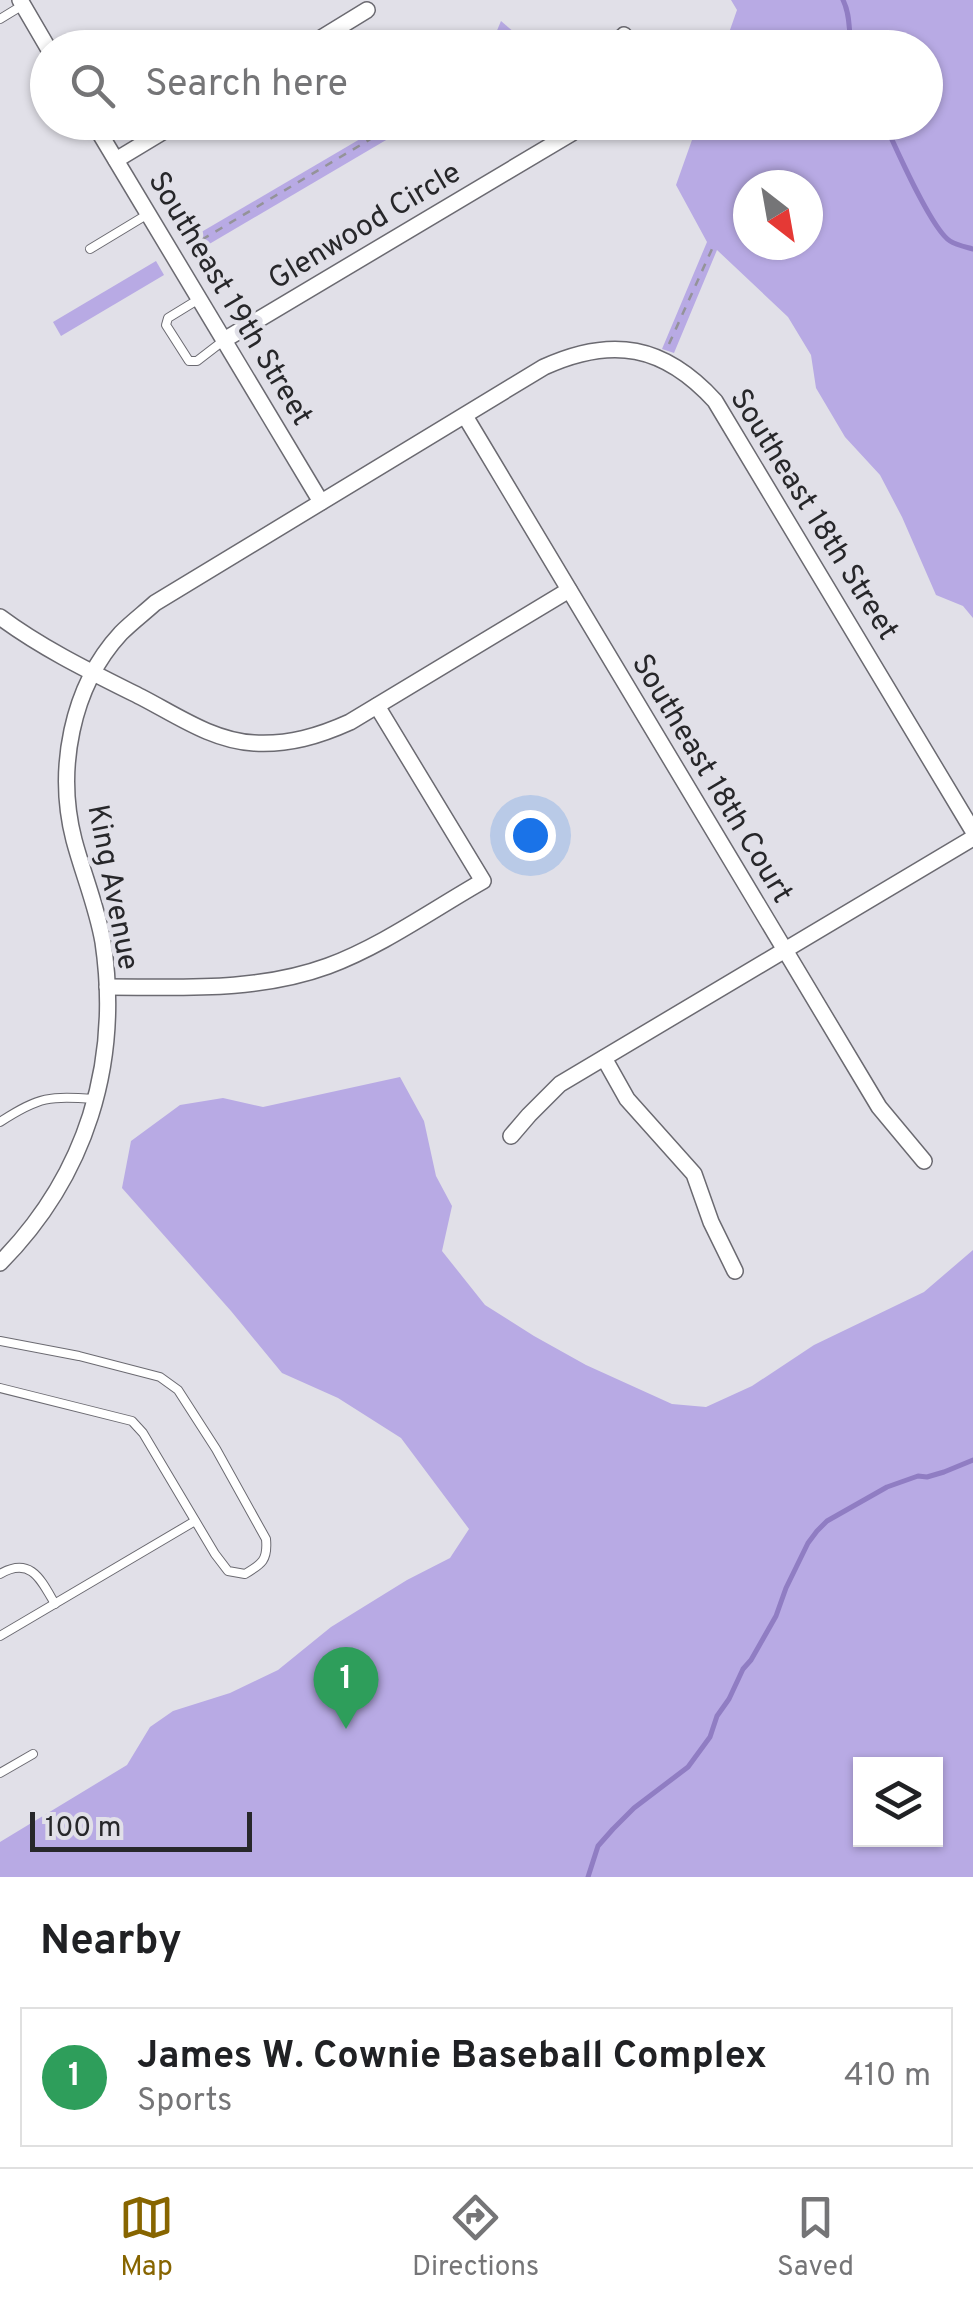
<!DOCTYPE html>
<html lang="en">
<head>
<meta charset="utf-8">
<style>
  :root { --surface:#fff; --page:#f6f6f6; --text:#202124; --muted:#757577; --line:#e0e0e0; --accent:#876500 }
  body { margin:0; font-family:Overpass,sans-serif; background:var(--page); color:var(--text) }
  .controls { position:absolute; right:30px; bottom:30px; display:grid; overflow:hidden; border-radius:0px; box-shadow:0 2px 8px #0004 }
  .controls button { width:90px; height:90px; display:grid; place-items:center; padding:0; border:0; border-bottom:2px solid var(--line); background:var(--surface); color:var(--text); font:50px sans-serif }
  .compass { position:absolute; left:733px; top:170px; width:90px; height:90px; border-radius:50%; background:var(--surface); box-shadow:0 2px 8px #0004; rotate:149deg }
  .scale { position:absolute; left:30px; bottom:25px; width:222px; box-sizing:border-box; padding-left:10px; border:5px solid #27272a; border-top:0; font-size:28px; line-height:35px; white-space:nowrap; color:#27272a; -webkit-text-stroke:8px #e1e0e8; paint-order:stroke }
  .you { position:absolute; left:530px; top:835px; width:35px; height:35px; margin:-25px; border:8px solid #fff; border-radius:50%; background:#1a73e8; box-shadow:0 0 0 15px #1a73e833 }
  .badge { display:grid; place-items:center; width:65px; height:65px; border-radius:50%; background:var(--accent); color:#fff; font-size:32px; font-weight:700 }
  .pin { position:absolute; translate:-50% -82px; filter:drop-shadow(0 2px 5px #0008) }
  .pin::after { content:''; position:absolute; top:52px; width:35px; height:30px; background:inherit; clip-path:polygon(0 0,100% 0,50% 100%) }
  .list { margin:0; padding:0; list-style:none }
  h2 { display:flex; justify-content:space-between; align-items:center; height:130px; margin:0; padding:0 40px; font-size:42px }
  h2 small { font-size:32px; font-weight:400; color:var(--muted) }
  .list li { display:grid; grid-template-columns:65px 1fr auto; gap:30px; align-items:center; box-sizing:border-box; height:140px; margin:0 20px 20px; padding:0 20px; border:2px solid var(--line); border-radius:0px }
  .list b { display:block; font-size:38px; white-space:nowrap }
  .list p { margin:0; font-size:32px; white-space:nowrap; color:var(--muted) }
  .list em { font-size:32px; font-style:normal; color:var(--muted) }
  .icon { flex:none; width:55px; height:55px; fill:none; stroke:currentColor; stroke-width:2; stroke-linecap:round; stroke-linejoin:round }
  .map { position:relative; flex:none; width:973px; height:1877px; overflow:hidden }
  .search { position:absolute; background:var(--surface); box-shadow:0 2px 8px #0004; left:30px; right:30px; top:30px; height:110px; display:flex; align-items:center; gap:25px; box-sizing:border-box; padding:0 35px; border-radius:55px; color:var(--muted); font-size:38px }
  .sheet { height:290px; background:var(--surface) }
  nav { display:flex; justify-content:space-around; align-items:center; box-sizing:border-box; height:140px; border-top:2px solid var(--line); background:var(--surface); font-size:28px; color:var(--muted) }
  nav a { display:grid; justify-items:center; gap:5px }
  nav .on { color:var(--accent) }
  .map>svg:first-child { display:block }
  .green { fill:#b8aae4; fill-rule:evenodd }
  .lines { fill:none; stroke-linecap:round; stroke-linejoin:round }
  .stream { stroke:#907dc3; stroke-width:5 }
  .lane-casing { stroke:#6b6a71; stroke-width:10 }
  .street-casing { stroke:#6b6a71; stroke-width:18 }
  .path { stroke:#949399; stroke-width:2.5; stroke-dasharray:8 8; stroke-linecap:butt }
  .lane { stroke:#fff; stroke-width:8 }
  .street { stroke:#fff; stroke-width:15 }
  .labels { text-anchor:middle; stroke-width:9; stroke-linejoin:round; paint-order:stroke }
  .street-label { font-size:30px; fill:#27272a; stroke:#e1e0e8 }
</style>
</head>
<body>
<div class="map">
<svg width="973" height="1877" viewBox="0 0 973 1877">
  <rect width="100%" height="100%" fill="#e1e0e8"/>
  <g class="green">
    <path d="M731 0H973V618L963 606 936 595 902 517 880 475 845 437 816 388 811 355 788 317 717 250 674 353 662 349 707 242 676 185 698 123 926 122V48L724 47 737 10ZM748 185H808V245H748Z"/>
    <polygon points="501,21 531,47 490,47"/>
    <polygon points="389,122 415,123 194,253 186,241"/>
    <polygon points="156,261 164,275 61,336 53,322"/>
    <path d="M400 1077 424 1121 436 1176 452 1206 442 1251 485 1305 534 1336 586 1365 672 1404 706 1407 752 1386 814 1345 924 1292 973 1250V1877H0V1842L127 1765 150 1727 173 1711 230 1693 278 1670 331 1627 407 1580 450 1558 469 1529 401 1438 338 1398 282 1373 231 1311 122 1188 131 1141 180 1105 223 1098 263 1107ZM860 1764H936V1840H860Z"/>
  </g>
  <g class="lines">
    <g class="stream">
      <path d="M843 0C851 16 848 31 852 48"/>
      <path d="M884 122C895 146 931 229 950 241 956 245 966 247 973 249"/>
      <polyline points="588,1877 598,1846 613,1829 634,1808 688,1767 710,1737 717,1716 729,1699 743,1669 751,1660 776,1616 786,1588 808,1543 817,1531 827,1521 887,1487 918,1476 927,1477 944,1472 973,1460"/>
    </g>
    <defs>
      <g id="lane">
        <polyline points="0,19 23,5"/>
        <polyline points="90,249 148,214"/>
        <polyline points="199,299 168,318 166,325 189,361 197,361 223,341"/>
        <path d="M0 1122C40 1096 49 1096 96 1099"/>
        <path d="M0 1341 79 1356 160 1377 178 1390 216 1449 266 1539C268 1560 262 1564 245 1574L228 1571 215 1554 143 1433 132 1421 0 1388"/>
        <path d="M0 1574C31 1556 41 1580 55 1604"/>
        <polyline points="0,1636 195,1521"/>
        <polyline points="0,1773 33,1754"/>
      </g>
      <g id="street">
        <polyline points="20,0 48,48"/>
        <polyline points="305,48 367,10"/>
        <polyline points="621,48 624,35"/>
        <polyline points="93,122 321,502"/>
        <polyline points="116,160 179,122"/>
        <polyline points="224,340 572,133 581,122"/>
        <polyline points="465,416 879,1107 924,1161"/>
        <path d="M0 617C43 649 93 673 141 697 176 715 213 741 254 743 289 745 319 736 350 722L569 590"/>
        <path d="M107 987C181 987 257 992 328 966 382 946 432 910 483 881L377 706"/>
        <polyline points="604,1058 627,1099 694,1174 711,1222 735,1271"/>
        <polyline points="511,1136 529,1115 560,1084 973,838"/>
        <path d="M0 1263C86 1176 121 1064 103 942 97 907 83 874 74 840 56 770 71 687 121 633 132 622 144 613 155 603L544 367C612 336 664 345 715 401L973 831"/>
      </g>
    </defs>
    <use href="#lane" class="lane-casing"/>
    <use href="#street" class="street-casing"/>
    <g class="path">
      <polyline points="500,48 506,34 522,48"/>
      <polyline points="188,248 399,122"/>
      <polyline points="669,344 712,249"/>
    </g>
    <use href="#lane" class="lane"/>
    <use href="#street" class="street"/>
  </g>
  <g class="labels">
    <g class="street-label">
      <text transform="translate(364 225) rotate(-31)" y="10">Glenwood Circle</text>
      <text transform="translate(231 298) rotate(59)" y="10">Southeast 19th Street</text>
      <text transform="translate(815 514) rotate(58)" y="10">Southeast 18th Street</text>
      <text transform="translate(713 778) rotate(59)" y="10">Southeast 18th Court</text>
      <text transform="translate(114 887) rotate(79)" y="10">King Avenue</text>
    </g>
  </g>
</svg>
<div class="controls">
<button><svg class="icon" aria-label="layers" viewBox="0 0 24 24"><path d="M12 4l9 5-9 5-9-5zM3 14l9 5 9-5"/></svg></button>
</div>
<svg class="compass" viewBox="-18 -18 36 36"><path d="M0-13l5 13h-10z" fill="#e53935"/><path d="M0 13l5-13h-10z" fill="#757577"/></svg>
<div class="scale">100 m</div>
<div class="you"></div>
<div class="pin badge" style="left:346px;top:1729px;background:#2e9e5b">1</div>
<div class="search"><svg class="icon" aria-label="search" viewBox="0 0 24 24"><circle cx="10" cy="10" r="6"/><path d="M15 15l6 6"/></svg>Search here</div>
</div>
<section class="sheet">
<h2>Nearby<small></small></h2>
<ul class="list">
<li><span class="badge" style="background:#2e9e5b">1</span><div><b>James W. Cownie Baseball Complex</b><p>Sports</p></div><em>410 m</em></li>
</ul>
</section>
<nav>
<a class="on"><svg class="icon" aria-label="map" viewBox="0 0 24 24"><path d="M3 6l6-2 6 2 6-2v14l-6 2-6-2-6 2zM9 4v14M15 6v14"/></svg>Map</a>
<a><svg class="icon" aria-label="directions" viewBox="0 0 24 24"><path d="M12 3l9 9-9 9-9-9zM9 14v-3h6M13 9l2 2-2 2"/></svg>Directions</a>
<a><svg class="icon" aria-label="saved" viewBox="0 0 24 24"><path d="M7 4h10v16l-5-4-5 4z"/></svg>Saved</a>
</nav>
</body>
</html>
